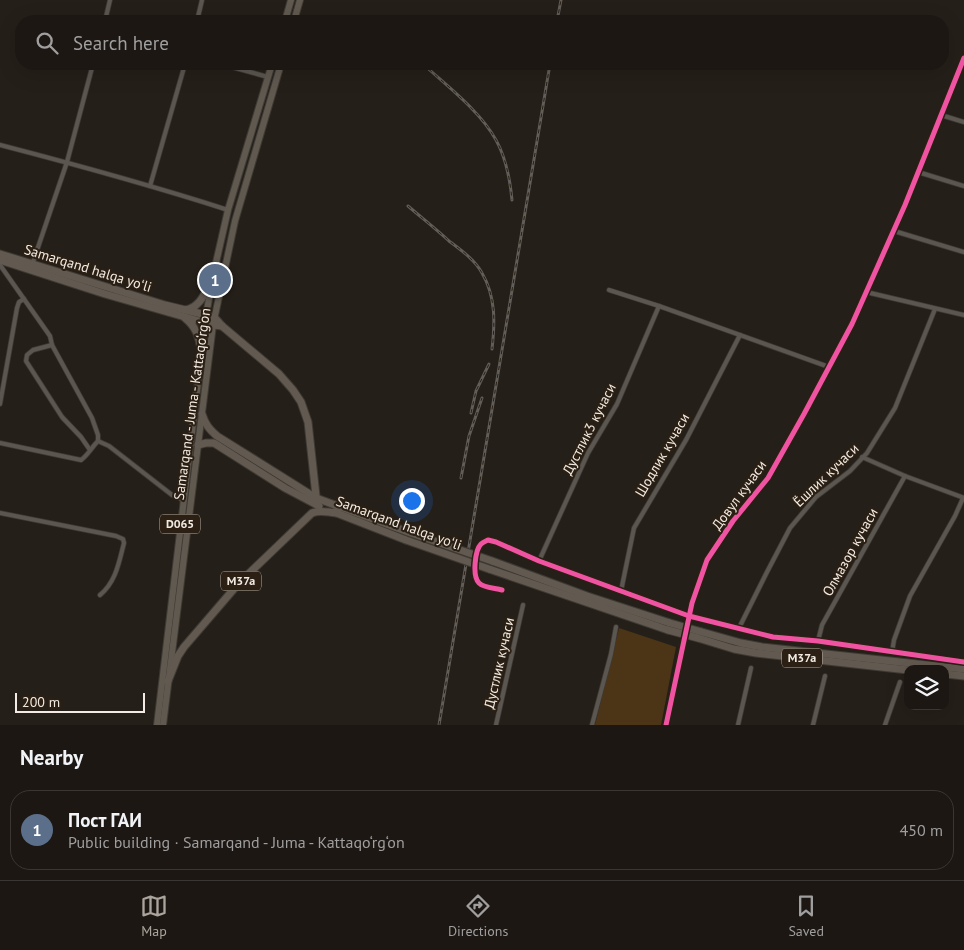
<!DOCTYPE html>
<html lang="en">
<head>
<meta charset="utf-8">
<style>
  :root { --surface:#1c1713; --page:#25201c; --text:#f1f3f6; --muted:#a09fa0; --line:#3a3633; --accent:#aba49c }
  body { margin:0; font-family:"PT Sans",sans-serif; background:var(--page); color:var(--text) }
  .controls { position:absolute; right:15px; bottom:15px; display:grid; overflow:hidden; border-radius:10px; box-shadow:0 5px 20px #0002 }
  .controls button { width:45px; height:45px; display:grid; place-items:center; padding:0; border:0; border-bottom:1px solid var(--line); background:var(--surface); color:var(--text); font:25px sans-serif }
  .scale { position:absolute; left:15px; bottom:12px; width:130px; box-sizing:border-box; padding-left:5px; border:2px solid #f3ebe3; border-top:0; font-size:14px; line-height:18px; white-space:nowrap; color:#f3ebe3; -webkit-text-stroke:4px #2b2013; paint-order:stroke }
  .you { position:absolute; left:411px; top:500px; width:18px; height:18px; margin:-12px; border:4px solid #fff; border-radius:50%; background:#1a73e8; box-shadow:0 0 0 8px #1a73e833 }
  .badge { display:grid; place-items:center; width:32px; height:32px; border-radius:50%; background:var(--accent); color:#fff; font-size:16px; font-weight:700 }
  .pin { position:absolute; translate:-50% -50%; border:2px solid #fff; box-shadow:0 1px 5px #0006 }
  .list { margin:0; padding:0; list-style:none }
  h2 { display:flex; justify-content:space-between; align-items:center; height:65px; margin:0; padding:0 20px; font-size:21px }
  h2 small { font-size:16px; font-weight:400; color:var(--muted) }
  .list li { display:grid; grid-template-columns:32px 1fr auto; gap:15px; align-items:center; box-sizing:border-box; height:80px; margin:0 10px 10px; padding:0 10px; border:1px solid var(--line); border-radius:20px }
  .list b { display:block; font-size:19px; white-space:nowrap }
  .list p { margin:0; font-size:16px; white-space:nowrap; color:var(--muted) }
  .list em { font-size:16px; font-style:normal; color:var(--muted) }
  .icon { flex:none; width:28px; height:28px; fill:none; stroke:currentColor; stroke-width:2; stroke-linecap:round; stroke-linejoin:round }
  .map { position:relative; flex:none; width:964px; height:725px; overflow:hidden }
  .search { position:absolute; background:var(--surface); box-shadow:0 5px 20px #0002; left:15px; right:15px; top:15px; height:55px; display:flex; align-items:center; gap:12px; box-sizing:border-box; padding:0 18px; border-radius:20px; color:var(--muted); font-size:19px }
  .sheet { height:155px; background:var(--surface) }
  nav { display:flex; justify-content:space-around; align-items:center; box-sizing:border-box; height:70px; border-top:1px solid var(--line); background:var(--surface); font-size:14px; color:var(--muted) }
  nav a { display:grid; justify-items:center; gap:2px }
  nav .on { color:var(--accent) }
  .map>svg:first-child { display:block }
  .green { fill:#4c3516 }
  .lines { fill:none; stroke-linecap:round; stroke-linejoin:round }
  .minor-casing { stroke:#3f3a35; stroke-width:5.5 }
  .primary-casing { stroke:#3f3a35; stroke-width:8 }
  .trunk-casing { stroke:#3f3a35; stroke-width:9 }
  .minor { stroke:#5b5650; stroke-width:4 }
  .primary { stroke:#605950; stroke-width:6 }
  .trunk { stroke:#625a50; stroke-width:7 }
  .rail-casing { stroke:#615d58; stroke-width:3 }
  .rail { stroke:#2b2013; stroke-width:1; stroke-dasharray:4; stroke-linecap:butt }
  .trunk-bridge-casing { stroke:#3f3a35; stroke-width:9; stroke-linecap:butt }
  .trunk-bridge { stroke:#625a50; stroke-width:7 }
  .cycleway-casing { stroke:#2b2013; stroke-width:8 }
  .cycleway { stroke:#f153a3; stroke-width:5 }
  .labels { text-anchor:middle; stroke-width:4; stroke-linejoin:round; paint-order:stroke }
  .shield { fill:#2b2013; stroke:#b7aea5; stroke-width:1 }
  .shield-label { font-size:12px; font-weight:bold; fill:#f3ebe3 }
  .street-label { font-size:14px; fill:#f3ebe3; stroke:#2b2013 }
</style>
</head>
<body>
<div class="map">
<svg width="964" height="725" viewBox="0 0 964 725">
  <rect width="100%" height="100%" fill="#251f19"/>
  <polygon class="green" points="619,628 676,647 661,725 595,725"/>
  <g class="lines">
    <defs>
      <g id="minor">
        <polyline points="105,21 110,0"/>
        <polyline points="197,21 202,0"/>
        <polyline points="221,64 268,77"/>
        <polyline points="941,115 964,122"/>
        <path d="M0 145C77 165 153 186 228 210"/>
        <polyline points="918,172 964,186"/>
        <polyline points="150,186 185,64"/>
        <polyline points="894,231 964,252"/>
        <polyline points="0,265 50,336 52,345 92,418 98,435 98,441"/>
        <polyline points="32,265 67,162 93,64"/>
        <polyline points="609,290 659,306 829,367"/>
        <polyline points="866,292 964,315"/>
        <polyline points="52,345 33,350 27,355 26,361 62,417 81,437 90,450"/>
        <polyline points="0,404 17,308 19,302 24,299"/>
        <path d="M0 443 81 460C88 455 92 447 98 441L109 446 172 495 183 500"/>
        <polyline points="862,457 905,476 964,498"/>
        <path d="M0 513 116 536 123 539 124 543C119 562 116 582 100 595"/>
        <path d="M477 556C479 548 480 543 488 540L496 542 539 561 689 616 773 637 818 641 964 662"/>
        <polyline points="539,561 588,453 617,404 659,306"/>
        <path d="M475 563C471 585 485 586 502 590"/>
        <polyline points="621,591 634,528 686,440 740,335"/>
        <polyline points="687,627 692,603 707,560 733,521 768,478 804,414 852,324 905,205 964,58"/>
        <polyline points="739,628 767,572 790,528 816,497 850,471 867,453 895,408 935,309"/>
        <polyline points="818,641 822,625 905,476"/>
        <polyline points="892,652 894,640 910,596 955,516 963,498"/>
        <polyline points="496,725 523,605"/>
        <polyline points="592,725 611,654 616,627"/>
        <polyline points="666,725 685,634"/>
        <polyline points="738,725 751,668"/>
        <polyline points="813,725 825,676"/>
        <polyline points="885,725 900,682"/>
      </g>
      <g id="primary">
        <polyline points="285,21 291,0"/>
        <polyline points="294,21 300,0"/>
        <polyline points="157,725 206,315 215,267 228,210 272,64"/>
        <polyline points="163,725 213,325 235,221 281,64"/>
      </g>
      <g id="trunk">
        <polyline points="0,254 165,305 206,315 215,318 222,326 279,374 293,390 301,402 308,422 317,505"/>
        <polyline points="0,260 105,294 213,325 222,326"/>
        <path d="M185 310C201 308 206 290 213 278"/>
        <path d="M185 318C196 327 199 336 201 350"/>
        <path d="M202 414C205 424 209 429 217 436L316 498 408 532"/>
        <polyline points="198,445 206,443 214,443 285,488 319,506"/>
        <polyline points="334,512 406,540"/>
        <polyline points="492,561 587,596 670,623"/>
        <polyline points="489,569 668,630"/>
        <polyline points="702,632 741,643 762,647 964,669"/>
        <polyline points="698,638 734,649 756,653 908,670"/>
        <polyline points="945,674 964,676"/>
        <path d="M168 681 178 656 184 647 239 583 312 513C322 509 328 513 338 513"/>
      </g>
    </defs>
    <use href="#minor" class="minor-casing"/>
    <use href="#primary" class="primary-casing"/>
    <use href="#trunk" class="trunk-casing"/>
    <use href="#minor" class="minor"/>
    <use href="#primary" class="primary"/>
    <use href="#trunk" class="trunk"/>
    <defs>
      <g id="rail">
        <polyline points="557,21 561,0"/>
        <path d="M423 64C447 86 480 111 496 140 506 158 510 179 512 200"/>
        <path d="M408 206C422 218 436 229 449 241 461 250 475 260 482 273 496 297 495 323 492 349"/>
        <polyline points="471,413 476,391 489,364"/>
        <polyline points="461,478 469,436 482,398"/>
        <polyline points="439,725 550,64"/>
      </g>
    </defs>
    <use href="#rail" class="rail-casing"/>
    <use href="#rail" class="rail"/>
    <defs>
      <g id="trunk-bridge">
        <polyline points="408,532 492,561"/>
        <polyline points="406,540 489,569"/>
        <polyline points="670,623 702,632"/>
        <polyline points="668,630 698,638"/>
      </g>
    </defs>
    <use href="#trunk-bridge" class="trunk-bridge-casing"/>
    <use href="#trunk-bridge" class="trunk-bridge"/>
    <defs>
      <g id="cycleway">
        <path d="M502 590C495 588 484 588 479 583 472 576 475 550 481 544 483 542 486 541 488 540L496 542 539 561 689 616 773 637 818 641 964 662"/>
        <polyline points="666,725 692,603 707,560 733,521 768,478 804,414 852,324 905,205 964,58"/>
      </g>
    </defs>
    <use href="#cycleway" class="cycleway-casing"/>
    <use href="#cycleway" class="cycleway"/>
  </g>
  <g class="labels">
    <g class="shield">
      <rect x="160" y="514.5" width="40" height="19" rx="4"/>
      <rect x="221" y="571.5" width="40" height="19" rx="4"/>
      <rect x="782" y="648.5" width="40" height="19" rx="4"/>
    </g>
    <g class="shield-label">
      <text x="180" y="528">D065</text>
      <text x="241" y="585">M37a</text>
      <text x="802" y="662">M37a</text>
    </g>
    <g class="street-label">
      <text transform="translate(88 268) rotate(17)" y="5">Samarqand halqa yoʻli</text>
      <text transform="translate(192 404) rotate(-82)" y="5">Samarqand - Juma - Kattaqo‘rg‘on</text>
      <text transform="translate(589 429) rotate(-63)" y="5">Дустлик3 кучаси</text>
      <text transform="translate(662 455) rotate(-60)" y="5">Шодлик кучаси</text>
      <text transform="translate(826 475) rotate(-44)" y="5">Ёшлик кучаси</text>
      <text transform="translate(739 495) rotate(-54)" y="5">Довул кучаси</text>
      <text transform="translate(399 523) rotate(20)" y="5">Samarqand halqa yoʻli</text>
      <text transform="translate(850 552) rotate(-61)" y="5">Олмазор кучаси</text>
      <text transform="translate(499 663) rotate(-77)" y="5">Дустлик кучаси</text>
    </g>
  </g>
</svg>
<div class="controls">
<button><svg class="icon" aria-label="layers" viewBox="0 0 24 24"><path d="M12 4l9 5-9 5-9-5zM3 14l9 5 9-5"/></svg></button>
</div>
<div class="scale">200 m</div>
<div class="you"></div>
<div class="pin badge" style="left:215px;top:280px;background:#5c6f8a">1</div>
<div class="search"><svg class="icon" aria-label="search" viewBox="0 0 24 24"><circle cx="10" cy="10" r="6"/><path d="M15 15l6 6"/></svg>Search here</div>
</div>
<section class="sheet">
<h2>Nearby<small></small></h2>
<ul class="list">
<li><span class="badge" style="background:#5c6f8a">1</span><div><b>Пост ГАИ</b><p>Public building · Samarqand - Juma - Kattaqo‘rg‘on</p></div><em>450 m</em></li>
</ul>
</section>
<nav>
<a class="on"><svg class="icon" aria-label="map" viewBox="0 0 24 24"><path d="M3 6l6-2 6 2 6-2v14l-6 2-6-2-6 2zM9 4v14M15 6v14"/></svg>Map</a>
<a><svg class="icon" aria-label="directions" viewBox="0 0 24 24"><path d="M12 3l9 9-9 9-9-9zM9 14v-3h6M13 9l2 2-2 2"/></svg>Directions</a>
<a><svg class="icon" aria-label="saved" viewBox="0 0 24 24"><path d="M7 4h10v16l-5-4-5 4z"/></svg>Saved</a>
</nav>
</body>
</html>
